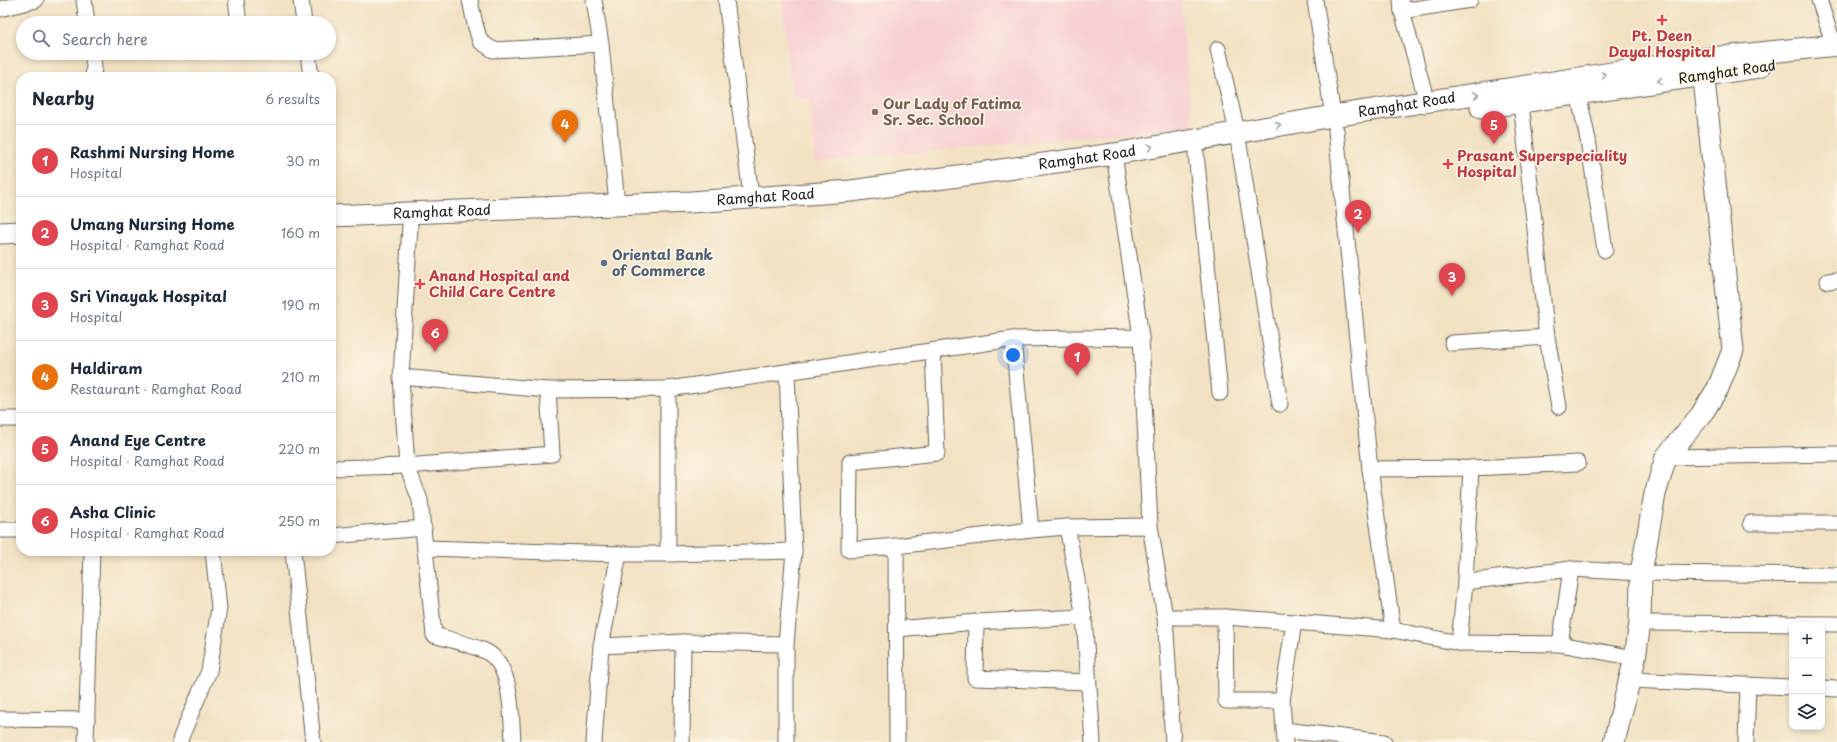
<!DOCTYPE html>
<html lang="en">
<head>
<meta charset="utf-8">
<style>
  :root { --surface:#fff; --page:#f2f2f3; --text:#1f2937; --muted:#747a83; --line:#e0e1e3; --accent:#7c3aed }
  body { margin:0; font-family:"Playpen Sans",sans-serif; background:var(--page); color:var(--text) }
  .controls { position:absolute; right:12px; bottom:12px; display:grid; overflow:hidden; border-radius:8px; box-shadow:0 2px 6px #0003 }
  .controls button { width:36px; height:36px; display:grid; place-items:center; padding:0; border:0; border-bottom:1px solid var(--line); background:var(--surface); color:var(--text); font:20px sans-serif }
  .you { position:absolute; left:1013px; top:355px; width:14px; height:14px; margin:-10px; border:3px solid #fff; border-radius:50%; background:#1a73e8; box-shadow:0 0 0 6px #1a73e833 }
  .badge { display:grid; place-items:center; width:26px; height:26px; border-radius:50%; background:var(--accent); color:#fff; font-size:13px; font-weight:700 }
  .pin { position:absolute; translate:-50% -33px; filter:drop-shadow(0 1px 2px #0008) }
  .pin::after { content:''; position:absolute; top:21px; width:14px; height:12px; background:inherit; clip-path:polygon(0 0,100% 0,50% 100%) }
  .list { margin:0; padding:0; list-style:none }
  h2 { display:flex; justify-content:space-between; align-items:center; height:52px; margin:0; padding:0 16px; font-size:17px }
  h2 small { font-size:13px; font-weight:400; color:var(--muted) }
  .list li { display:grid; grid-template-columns:26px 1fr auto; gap:12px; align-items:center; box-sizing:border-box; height:72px; padding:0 16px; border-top:1px solid var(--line) }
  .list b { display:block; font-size:15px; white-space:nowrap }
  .list p { margin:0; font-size:13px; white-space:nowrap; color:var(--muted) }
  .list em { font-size:13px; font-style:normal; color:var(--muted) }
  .icon { flex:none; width:22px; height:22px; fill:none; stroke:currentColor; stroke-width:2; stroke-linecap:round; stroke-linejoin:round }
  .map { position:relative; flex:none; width:1837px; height:742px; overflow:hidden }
  .search { position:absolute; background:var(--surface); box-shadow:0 2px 6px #0003; left:16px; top:16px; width:320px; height:44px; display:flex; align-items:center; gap:10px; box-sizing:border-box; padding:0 14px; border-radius:22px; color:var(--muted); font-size:15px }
  .panel { position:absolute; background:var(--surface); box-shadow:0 2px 6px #0003; left:16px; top:72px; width:320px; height:484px; border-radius:16px }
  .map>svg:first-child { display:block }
  .built { fill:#f7cfd2 }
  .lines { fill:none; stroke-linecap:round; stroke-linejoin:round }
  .street-casing { stroke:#676156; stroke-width:17 }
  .secondary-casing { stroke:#676156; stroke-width:23 }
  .street { stroke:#fff; stroke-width:15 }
  .secondary { stroke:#fff; stroke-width:21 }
  .oneway { stroke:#999 }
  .health-dot { fill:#e0444e; stroke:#fcf5e5; stroke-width:1.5 }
  .education-dot { fill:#8d6e63; stroke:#fcf5e5; stroke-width:1.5 }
  .service-dot { fill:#5c6f8a; stroke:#fcf5e5; stroke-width:1.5 }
  .labels { text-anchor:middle; stroke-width:3.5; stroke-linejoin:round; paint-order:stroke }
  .health-label { font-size:14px; font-weight:bold; fill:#be3a42; stroke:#fcf5e5; text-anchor:start }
  .street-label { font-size:14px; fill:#1c1c1c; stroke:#fcf5e5 }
  .education-label { font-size:14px; font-weight:bold; fill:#785e54; stroke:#fcf5e5; text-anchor:start }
  .service-label { font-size:14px; font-weight:bold; fill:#4e5e75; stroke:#fcf5e5; text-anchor:start }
</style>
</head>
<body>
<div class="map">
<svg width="1837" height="742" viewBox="0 0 1837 742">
  <rect width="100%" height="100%" fill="#fcf5e5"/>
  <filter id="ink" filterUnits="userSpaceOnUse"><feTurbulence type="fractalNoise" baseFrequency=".025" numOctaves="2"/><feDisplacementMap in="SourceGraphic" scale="8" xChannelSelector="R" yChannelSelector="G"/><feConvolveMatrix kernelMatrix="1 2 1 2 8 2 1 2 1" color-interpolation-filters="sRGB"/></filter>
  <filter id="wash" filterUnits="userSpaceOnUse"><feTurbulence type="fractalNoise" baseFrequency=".012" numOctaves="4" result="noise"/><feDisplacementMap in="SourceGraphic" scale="16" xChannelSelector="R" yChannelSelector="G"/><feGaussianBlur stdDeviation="0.9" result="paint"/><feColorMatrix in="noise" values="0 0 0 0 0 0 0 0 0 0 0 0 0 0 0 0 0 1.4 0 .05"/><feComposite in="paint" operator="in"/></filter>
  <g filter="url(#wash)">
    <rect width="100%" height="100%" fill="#f2e2c3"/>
    <polygon class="built" points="782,0 1181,0 1192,127 815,162 810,99 792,99"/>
  </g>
  <g filter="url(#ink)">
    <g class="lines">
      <defs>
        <g id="street">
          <polyline points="84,0 87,23"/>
          <polyline points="236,0 239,23"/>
          <polyline points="301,0 304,23"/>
          <polyline points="470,0 475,24 480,41 493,50 601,44"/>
          <polyline points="594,0 601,44 617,204"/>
          <polyline points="726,0 751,196"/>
          <polyline points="1315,0 1333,116"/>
          <polyline points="1401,0 1402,11 1427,102"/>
          <polyline points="1819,0 1834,45"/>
          <polyline points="0,9 36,0"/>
          <polyline points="1402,11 1470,0"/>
          <polyline points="1218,49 1237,132 1280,404"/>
          <polyline points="92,53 94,66 93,77"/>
          <polyline points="308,53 311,77"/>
          <polyline points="1578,93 1588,140 1605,250"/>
          <polyline points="1521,103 1547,337 1559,407"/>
          <polyline points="1336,130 1370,469 1393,630 1459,643 1560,644 1635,658"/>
          <polyline points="1196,153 1220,393"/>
          <polyline points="1114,154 1141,337 1150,526 1165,617 1173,742"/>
          <path d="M410 226 401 377 407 466 420 500 434 635C451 640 469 644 485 651 513 664 511 715 513 742"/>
          <polyline points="1828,281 1837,280"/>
          <polyline points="1452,343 1547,337"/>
          <polyline points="401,377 548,390 668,389 668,554 619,554 601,646 594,742"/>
          <polyline points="668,389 1013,339"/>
          <polyline points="0,419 21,419"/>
          <polyline points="1666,457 1837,454"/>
          <polyline points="331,468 407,466 552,454 548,390"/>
          <polyline points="1370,469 1471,468 1578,463"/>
          <polyline points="1751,523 1837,523"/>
          <polyline points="0,530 21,530"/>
          <polyline points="1031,530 1067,527"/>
          <polyline points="331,536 424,528"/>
          <polyline points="896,546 849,550 850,462 937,453 933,351"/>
          <polyline points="425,548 619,554"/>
          <polyline points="293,551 313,742"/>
          <polyline points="668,554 794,551"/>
          <polyline points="1465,582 1571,569 1641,573 1837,575"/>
          <polyline points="1084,617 976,622 975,678 1088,682"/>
          <polyline points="1165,617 1225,617 1294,622 1282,701 1285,742"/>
          <polyline points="1225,617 1226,701 1282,701"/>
          <polyline points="1294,622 1393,630"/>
          <polyline points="1640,623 1837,624"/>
          <polyline points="897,629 976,622"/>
          <polyline points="1459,643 1465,582 1471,468"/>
          <polyline points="1560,644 1571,569"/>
          <polyline points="601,646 683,642"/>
          <polyline points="1630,680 1792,687"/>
          <polyline points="1822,688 1837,689"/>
          <polyline points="0,719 87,720"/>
          <polyline points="1284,730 1384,742"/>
          <polyline points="86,742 92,551"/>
          <polyline points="180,742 181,737 209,671 219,608 213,551"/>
          <polyline points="682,742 683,642 786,644"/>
          <polyline points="786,742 786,644 794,551 787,372"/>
          <polyline points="897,742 896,546 1031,530 1013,339 1141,337"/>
          <polyline points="1093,742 1084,617 1067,527 1150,526"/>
          <polyline points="1746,742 1748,685"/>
        </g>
        <g id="secondary">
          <polyline points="1481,108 1759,67"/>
          <path id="s1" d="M331 216 691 202 851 191 1114 154 1333 116 1702 59 1837 45"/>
          <polyline points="0,233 21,232"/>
          <polyline points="1614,742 1635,658 1640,623 1641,573 1655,494 1666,457 1701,415 1718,388 1733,350 1702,61"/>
        </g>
      </defs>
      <use href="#street" class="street-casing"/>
      <use href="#secondary" class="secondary-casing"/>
      <use href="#street" class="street"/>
      <use href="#secondary" class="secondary"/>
    </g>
    <defs><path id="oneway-chevron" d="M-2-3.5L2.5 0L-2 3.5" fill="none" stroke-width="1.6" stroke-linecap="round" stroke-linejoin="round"/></defs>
    <g class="oneway">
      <use href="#oneway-chevron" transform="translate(1604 75) rotate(-9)"/>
      <use href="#oneway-chevron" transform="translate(1660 81) rotate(172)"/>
      <use href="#oneway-chevron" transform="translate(1476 95) rotate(-9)"/>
      <use href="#oneway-chevron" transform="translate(1278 125) rotate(-10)"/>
      <use href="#oneway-chevron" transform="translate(1150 147) rotate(-10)"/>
    </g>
  </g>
  <g class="health-dot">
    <path d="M1660 14h4v4h4v4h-4v4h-4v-4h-4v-4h4z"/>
    <path d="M1446 158h4v4h4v4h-4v4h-4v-4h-4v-4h4z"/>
    <path d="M418 278h4v4h4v4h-4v4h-4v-4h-4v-4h4z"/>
  </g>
  <circle class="education-dot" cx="875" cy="112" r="4"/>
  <circle class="service-dot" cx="604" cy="263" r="4"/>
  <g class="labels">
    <g class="health-label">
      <text x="1662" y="41" text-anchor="middle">Pt. Deen<tspan x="1662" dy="16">Dayal Hospital</tspan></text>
      <text x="1457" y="161">Prasant Superspeciality<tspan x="1457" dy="16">Hospital</tspan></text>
      <text x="429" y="281">Anand Hospital and<tspan x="429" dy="16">Child Care Centre</tspan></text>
    </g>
    <g class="street-label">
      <text transform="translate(1727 72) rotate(-8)" y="5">Ramghat Road</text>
      <text dy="5" stroke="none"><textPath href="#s1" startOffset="1083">Ramghat Road</textPath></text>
      <text dy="5" stroke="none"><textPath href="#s1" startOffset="759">Ramghat Road</textPath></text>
      <text dy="5" stroke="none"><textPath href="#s1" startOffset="435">Ramghat Road</textPath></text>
      <text dy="5" stroke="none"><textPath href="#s1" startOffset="111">Ramghat Road</textPath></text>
    </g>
    <g class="education-label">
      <text x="883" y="109">Our Lady of Fatima<tspan x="883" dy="16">Sr. Sec. School</tspan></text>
    </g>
    <g class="service-label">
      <text x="612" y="260">Oriental Bank<tspan x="612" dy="16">of Commerce</tspan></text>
    </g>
  </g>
</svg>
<div class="controls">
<button>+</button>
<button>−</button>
<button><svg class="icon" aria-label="layers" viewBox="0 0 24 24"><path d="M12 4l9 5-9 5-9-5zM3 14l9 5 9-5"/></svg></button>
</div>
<div class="you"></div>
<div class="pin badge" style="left:1077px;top:376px;background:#e0444e">1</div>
<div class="pin badge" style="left:1358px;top:233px;background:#e0444e">2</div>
<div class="pin badge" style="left:1452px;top:296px;background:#e0444e">3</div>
<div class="pin badge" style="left:565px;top:143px;background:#e8710a">4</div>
<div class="pin badge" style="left:1494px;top:144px;background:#e0444e">5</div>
<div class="pin badge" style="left:435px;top:352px;background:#e0444e">6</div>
<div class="search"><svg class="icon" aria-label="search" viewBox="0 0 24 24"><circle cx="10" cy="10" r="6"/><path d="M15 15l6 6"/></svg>Search here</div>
<section class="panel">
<h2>Nearby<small>6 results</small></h2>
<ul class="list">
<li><span class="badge" style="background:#e0444e">1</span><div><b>Rashmi Nursing Home</b><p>Hospital</p></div><em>30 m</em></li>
<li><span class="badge" style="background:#e0444e">2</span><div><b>Umang Nursing Home</b><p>Hospital · Ramghat Road</p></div><em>160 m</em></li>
<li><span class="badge" style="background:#e0444e">3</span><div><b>Sri Vinayak Hospital</b><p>Hospital</p></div><em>190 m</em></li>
<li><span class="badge" style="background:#e8710a">4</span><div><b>Haldiram</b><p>Restaurant · Ramghat Road</p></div><em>210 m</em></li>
<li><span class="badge" style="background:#e0444e">5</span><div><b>Anand Eye Centre</b><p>Hospital · Ramghat Road</p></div><em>220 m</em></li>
<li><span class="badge" style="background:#e0444e">6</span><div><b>Asha Clinic</b><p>Hospital · Ramghat Road</p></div><em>250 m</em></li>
</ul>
</section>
</div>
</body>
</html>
